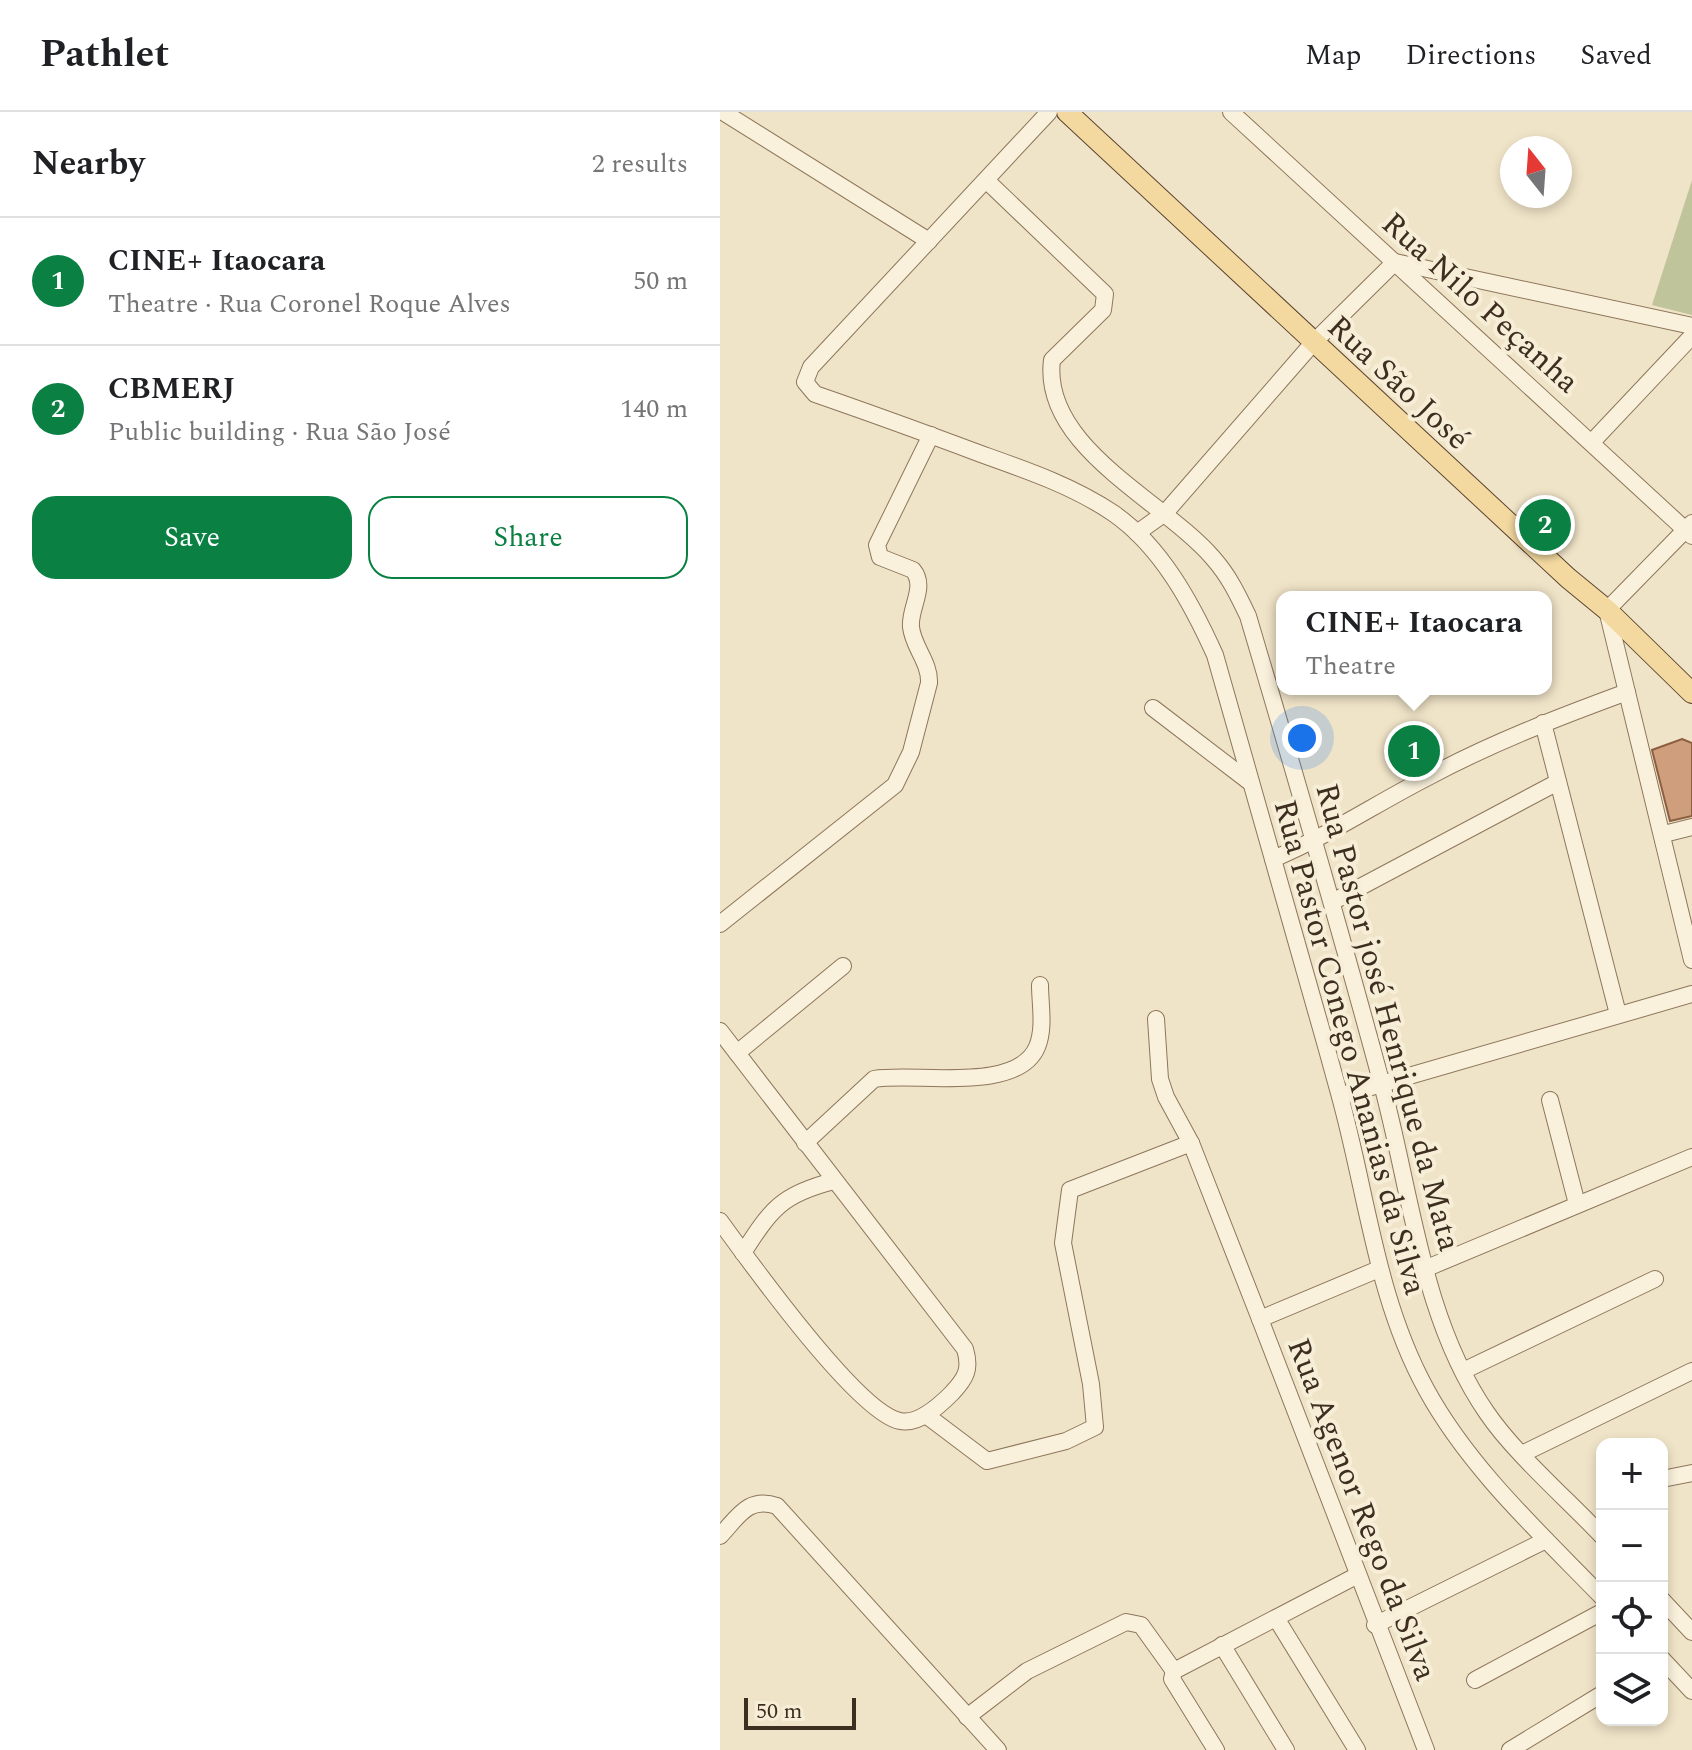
<!DOCTYPE html>
<html lang="en">
<head>
<meta charset="utf-8">
<style>
  :root { --surface:#fff; --page:#f6f6f6; --text:#202124; --muted:#757577; --line:#e0e0e0; --accent:#0b8043 }
  body { margin:0; font-family:Spectral,serif; background:var(--page); color:var(--text) }
  .controls { position:absolute; right:24px; bottom:24px; display:grid; overflow:hidden; border-radius:16px; box-shadow:0 4px 12px #0003 }
  .controls button { width:72px; height:72px; display:grid; place-items:center; padding:0; border:0; border-bottom:2px solid var(--line); background:var(--surface); color:var(--text); font:40px sans-serif }
  .compass { position:absolute; left:780px; top:24px; width:72px; height:72px; border-radius:50%; background:var(--surface); box-shadow:0 4px 12px #0003; rotate:343deg }
  .scale { position:absolute; left:24px; bottom:20px; width:112px; box-sizing:border-box; padding-left:8px; border:4px solid #3d2e20; border-top:0; font-size:22px; line-height:28px; white-space:nowrap; color:#3d2e20; -webkit-text-stroke:6px #f7eed8; paint-order:stroke }
  .you { position:absolute; left:582px; top:626px; width:28px; height:28px; margin:-20px; border:6px solid #fff; border-radius:50%; background:#1a73e8; box-shadow:0 0 0 12px #1a73e833 }
  .badge { display:grid; place-items:center; width:52px; height:52px; border-radius:50%; background:var(--accent); color:#fff; font-size:26px; font-weight:700 }
  .pin { position:absolute; translate:-50% -50%; border:4px solid #fff; box-shadow:0 2px 8px #0006 }
  .popup { position:absolute; left:556px; top:479px; width:276px; height:104px; box-sizing:border-box; display:grid; place-content:center; border-radius:16px; background:var(--surface); filter:drop-shadow(0 2px 6px #0005); font-size:26px; white-space:nowrap; color:var(--muted) }
  .popup b { font-size:30px; color:var(--text) }
  .popup::after { content:''; position:absolute; left:50%; top:100%; margin-left:-16px; border:16px solid transparent; border-top-color:var(--surface) }
  .list { margin:0; padding:0; list-style:none }
  h2 { display:flex; justify-content:space-between; align-items:center; height:104px; margin:0; padding:0 32px; font-size:34px }
  h2 small { font-size:26px; font-weight:400; color:var(--muted) }
  .list li { display:grid; grid-template-columns:52px 1fr auto; gap:24px; align-items:center; box-sizing:border-box; height:128px; padding:0 32px; border-top:2px solid var(--line) }
  .list b { display:block; font-size:30px; white-space:nowrap }
  .list p { margin:0; font-size:26px; white-space:nowrap; color:var(--muted) }
  .list em { font-size:26px; font-style:normal; color:var(--muted) }
  .actions { display:flex; gap:16px; padding:24px 32px }
  .actions a { flex:1; padding:18px 0; border:2px solid var(--accent); border-radius:24px; text-align:center; font-size:28px; color:var(--accent) }
  .actions .main { background:var(--accent); color:#fff }
  .icon { flex:none; width:44px; height:44px; fill:none; stroke:currentColor; stroke-width:2; stroke-linecap:round; stroke-linejoin:round }
  .map { position:relative; flex:none; width:972px; height:1638px; overflow:hidden }
  header { display:flex; align-items:center; gap:48px; box-sizing:border-box; height:112px; padding:0 40px; background:var(--surface); border-bottom:2px solid var(--line) }
  header strong { font-size:38px }
  nav { display:flex; gap:44px; margin-inline-start:auto; font-size:28px }
  main { display:flex }
  aside { flex:1; background:var(--surface) }
  .map>svg:first-child { display:block }
  .cemetery { fill:#bfc49a }
  .building { fill:#cf9f7d; stroke:#8d5f41; stroke-width:2 }
  .lines { fill:none; stroke-linecap:round; stroke-linejoin:round }
  .minor-casing { stroke:#8d765c; stroke-width:18 }
  .major-casing { stroke:#5b4430; stroke-width:22 }
  .minor { stroke:#faf1dc; stroke-width:16 }
  .major { stroke:#f3d9a0; stroke-width:20 }
  .labels { text-anchor:middle; stroke-width:8; stroke-linejoin:round; paint-order:stroke }
  .street-label { font-size:32px; fill:#3d2e20; stroke:#f7eed8 }
</style>
</head>
<body>
<header>
<strong>Pathlet</strong>
<nav><a>Map</a><a>Directions</a><a>Saved</a></nav>
</header>
<main>
<aside>
<h2>Nearby<small>2 results</small></h2>
<ul class="list">
<li><span class="badge">1</span><div><b>CINE+ Itaocara</b><p>Theatre · Rua Coronel Roque Alves</p></div><em>50 m</em></li>
<li><span class="badge">2</span><div><b>CBMERJ</b><p>Public building · Rua São José</p></div><em>140 m</em></li>
</ul>
<div class="actions"><a class="main">Save</a><a>Share</a></div>
</aside>
<div class="map">
<svg width="972" height="1638" viewBox="0 0 972 1638">
  <rect width="100%" height="100%" fill="#f0e4c8"/>
  <polygon class="cemetery" points="972,68 972,203 932,193"/>
  <polygon class="building" points="962,627 972,631 972,704 950,709 932,638"/>
  <g class="lines">
    <defs>
      <g id="minor">
        <polyline points="3,0 209,129"/>
        <path d="M329 0 91 255 85 270 95 282C150 301 205 321 261 342 306 358 353 374 393 401 441 434 472 492 495 543 536 690 579 835 619 981 647 1081 656 1186 706 1277 749 1356 820 1421 882 1485"/>
        <polyline points="511,0 972,424"/>
        <path d="M267 69 385 182 383 198 332 248C321 335 443 388 493 446 509 464 518 483 528 504 574 659 619 813 661 969 691 1077 701 1206 767 1301 794 1341 848 1388 882 1424"/>
        <polyline points="872,330 972,224"/>
        <polyline points="972,411 887,498 972,848"/>
        <polyline points="417,421 445,401 593,231 675,150 972,214"/>
        <polyline points="433,596 531,671"/>
        <polyline points="823,611 898,902"/>
        <polyline points="944,722 972,715"/>
        <path d="M553 747C608 724 657 691 710 664 774 630 839 605 907 580"/>
        <polyline points="612,790 838,670"/>
        <path d="M0 812 175 673 191 640 209 571C210 550 193 535 191 515 189 496 207 475 193 458L160 445 157 433 211 323"/>
        <polyline points="436,907 440,967 446,985 471,1031 540,1207"/>
        <path d="M0 919 245 1237C251 1257 246 1266 232 1281 220 1293 199 1313 180 1309 138 1301 29 1149 0 1109"/>
        <polyline points="17,941 123,854"/>
        <polyline points="620,984 972,882"/>
        <polyline points="830,988 857,1092"/>
        <path d="M85 1031 154 967C195 960 297 982 317 935 325 916 320 892 320 873"/>
        <path d="M23 1141C51 1097 62 1082 114 1069"/>
        <polyline points="707,1156 972,1045"/>
        <polyline points="659,1157 540,1207 706,1638"/>
        <polyline points="743,1259 935,1167"/>
        <polyline points="206,1303 267,1349 346,1329 375,1315 371,1272 343,1131 350,1078 471,1031"/>
        <polyline points="804,1341 972,1259"/>
        <polyline points="942,1367 972,1361"/>
        <path d="M0 1424C18 1405 28 1384 57 1394L278 1638"/>
        <polyline points="942,1488 972,1520"/>
        <polyline points="556,1506 637,1638"/>
        <polyline points="655,1513 826,1428"/>
        <polyline points="502,1533 566,1638"/>
        <polyline points="942,1547 972,1579"/>
        <polyline points="755,1568 882,1500"/>
        <polyline points="247,1605 307,1559 406,1510 421,1513 454,1559"/>
        <polyline points="496,1638 452,1567 454,1559 638,1463"/>
        <polyline points="790,1638 882,1582"/>
      </g>
      <polyline id="major" points="347,0 848,466 887,498 972,581"/>
    </defs>
    <use href="#minor" class="minor-casing"/>
    <use href="#major" class="major-casing"/>
    <use href="#minor" class="minor"/>
    <use href="#major" class="major"/>
  </g>
  <g class="labels">
    <g class="street-label">
      <text transform="translate(761 190) rotate(42)" y="11">Rua Nilo Peçanha</text>
      <text transform="translate(679 270) rotate(43)" y="11">Rua São José</text>
      <text transform="translate(669 905) rotate(75)" y="11">Rua Pastor josé Henrique da Mata</text>
      <text transform="translate(631 935) rotate(75)" y="11">Rua Pastor Conego Ananias da Silva</text>
      <text transform="translate(643 1397) rotate(69)" y="11">Rua Agenor Rego da Silva</text>
    </g>
  </g>
</svg>
<div class="controls">
<button>+</button>
<button>−</button>
<button><svg class="icon" aria-label="locate" viewBox="0 0 24 24"><circle cx="12" cy="12" r="6"/><path d="M12 2v4M12 18v4M2 12h4M18 12h4"/></svg></button>
<button><svg class="icon" aria-label="layers" viewBox="0 0 24 24"><path d="M12 4l9 5-9 5-9-5zM3 14l9 5 9-5"/></svg></button>
</div>
<svg class="compass" viewBox="-18 -18 36 36"><path d="M0-13l5 13h-10z" fill="#e53935"/><path d="M0 13l5-13h-10z" fill="#757577"/></svg>
<div class="scale">50 m</div>
<div class="you"></div>
<div class="pin badge" style="left:694px;top:639px">1</div>
<div class="popup"><b>CINE+ Itaocara</b>Theatre</div>
<div class="pin badge" style="left:825px;top:413px">2</div>
</div>
</main>
</body>
</html>
